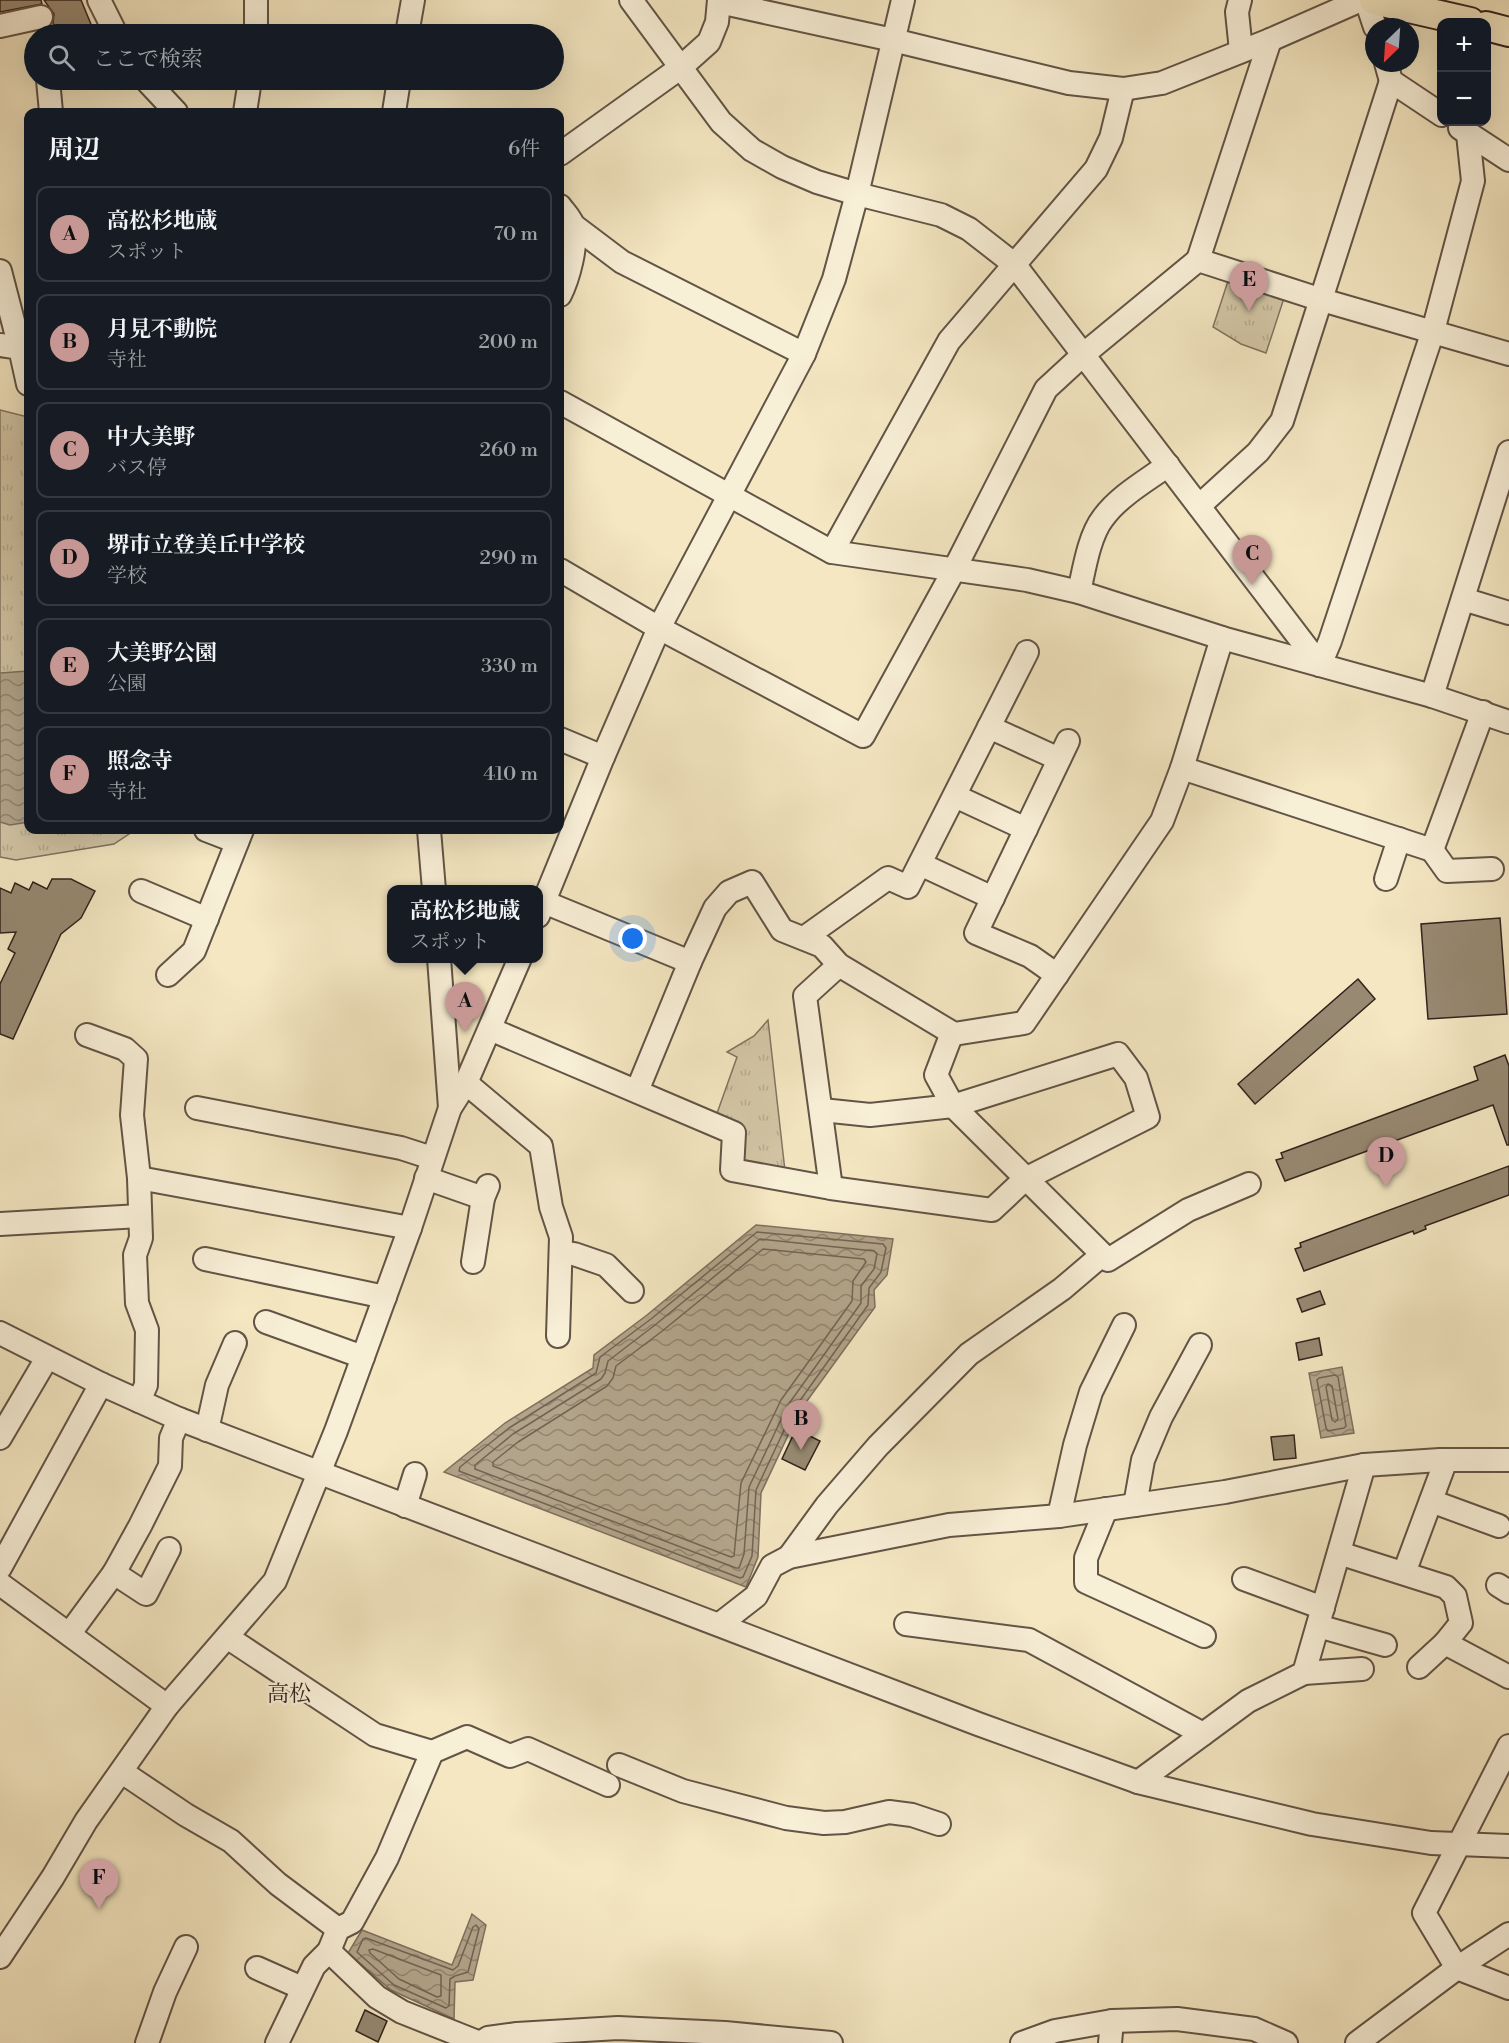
<!DOCTYPE html>
<html lang="ja">
<head>
<meta charset="utf-8">
<style>
  :root { --surface:#171b24; --page:#242831; --text:#f1f3f6; --muted:#9ea1a6; --line:#363941; --accent:#c59692 }
  body { margin:0; font-family:"Libre Bodoni","Noto Serif JP",serif; background:var(--page); color:var(--text) }
  .controls { position:absolute; right:18px; top:18px; display:grid; overflow:hidden; border-radius:12px; box-shadow:0 6px 24px #0002 }
  .controls button { width:54px; height:54px; display:grid; place-items:center; padding:0; border:0; border-bottom:2px solid var(--line); background:var(--surface); color:var(--text); font:30px sans-serif }
  .compass { position:absolute; left:1365px; top:18px; width:54px; height:54px; border-radius:50%; background:var(--surface); box-shadow:0 6px 24px #0002; rotate:205deg }
  .you { position:absolute; left:633px; top:939px; width:21px; height:21px; margin:-15px; border:4px solid #fff; border-radius:50%; background:#1a73e8; box-shadow:0 0 0 9px #1a73e833 }
  .badge { display:grid; place-items:center; width:39px; height:39px; border-radius:50%; background:var(--accent); color:#111; font-size:20px; font-weight:700 }
  .pin { position:absolute; translate:-50% -50px; filter:drop-shadow(0 2px 3px #0008) }
  .pin::after { content:''; position:absolute; top:32px; width:21px; height:18px; background:inherit; clip-path:polygon(0 0,100% 0,50% 100%) }
  .popup { position:absolute; left:387px; top:885px; width:156px; height:78px; box-sizing:border-box; display:grid; place-content:center; border-radius:12px; background:var(--surface); filter:drop-shadow(0 2px 4px #0005); font-size:20px; white-space:nowrap; color:var(--muted) }
  .popup b { font-size:22px; color:var(--text) }
  .popup::after { content:''; position:absolute; left:50%; top:100%; margin-left:-12px; border:12px solid transparent; border-top-color:var(--surface) }
  .list { margin:0; padding:0; list-style:none }
  h2 { display:flex; justify-content:space-between; align-items:center; height:78px; margin:0; padding:0 24px; font-size:26px }
  h2 small { font-size:20px; font-weight:400; color:var(--muted) }
  .list li { display:grid; grid-template-columns:39px 1fr auto; gap:18px; align-items:center; box-sizing:border-box; height:96px; margin:0 12px 12px; padding:0 12px; border:2px solid var(--line); border-radius:12px }
  .list b { display:block; font-size:22px; white-space:nowrap }
  .list p { margin:0; font-size:20px; white-space:nowrap; color:var(--muted) }
  .list em { font-size:20px; font-style:normal; color:var(--muted) }
  .icon { flex:none; width:33px; height:33px; fill:none; stroke:currentColor; stroke-width:2; stroke-linecap:round; stroke-linejoin:round }
  .map { position:relative; flex:none; width:1509px; height:2043px; overflow:hidden }
  .search { position:absolute; background:var(--surface); box-shadow:0 6px 24px #0002; left:24px; top:24px; width:540px; height:66px; display:flex; align-items:center; gap:15px; box-sizing:border-box; padding:0 21px; border-radius:33px; color:var(--muted); font-size:22px }
  .panel { position:absolute; background:var(--surface); box-shadow:0 6px 24px #0002; left:24px; top:108px; width:540px; height:726px; border-radius:12px }
  .map>svg:first-child { display:block }
  .park { fill:url(#park-tufts); stroke:#827461; stroke-width:1.5 }
  .water { fill:url(#water-waves); stroke:#7f705e; stroke-width:1.5 }
  .lines { fill:none; stroke-linecap:round; stroke-linejoin:round }
  .shore { stroke:#726453; stroke-width:1.5 }
  .building { fill:#978972; stroke:#32231c; stroke-width:1.5 }
  .minor-casing { stroke:#625446; stroke-width:26 }
  .major-casing { stroke:#32231c; stroke-width:32 }
  .minor { stroke:#f8efd7; stroke-width:22 }
  .major { stroke:#f4e7c2; stroke-width:28 }
  .labels { text-anchor:middle; stroke-width:4.5; stroke-linejoin:round; paint-order:stroke }
  .neighbourhood-label { font-size:22px; fill:#32231c; stroke:#f8efd7 }
</style>
</head>
<body>
<div class="map">
<svg width="1509" height="2043" viewBox="0 0 1509 2043">
  <defs>
    <pattern id="park-tufts" width="24" height="20" patternUnits="userSpaceOnUse" patternTransform="scale(1.5)"><rect width="24" height="20" fill="#d3c6a6"/><path d="M3 7l-1-3M5 7V3M7 7l1-3M15 17l-1-3M17 17v-4M19 17l1-3" fill="none" stroke="#b6aa8e"/></pattern>
    <pattern id="water-waves" width="16" height="10" patternUnits="userSpaceOnUse" patternTransform="scale(1.5)"><rect width="16" height="10" fill="#b2a48a"/><path d="M0 5q4-4 8 0t8 0" fill="none" stroke="#918570"/></pattern>
  </defs>
  <rect width="100%" height="100%" fill="#f4e7c2"/>
  <filter id="stains"><feTurbulence type="fractalNoise" baseFrequency=".00333" numOctaves="4"/><feColorMatrix values="0 0 0 0 .2 0 0 0 0 .09 0 0 0 0 .02 0 0 0 .5 -.17"/></filter>
  <radialGradient id="worn" r=".72"><stop offset=".6" stop-color="#630" stop-opacity="0"/><stop offset="1" stop-color="#630" stop-opacity=".3"/></radialGradient>
  <g class="park">
    <polygon points="1229,278 1285,295 1266,353 1241,344 1213,327"/>
    <polygon points="0,410 28,417 28,830 135,830 114,844 16,860 0,857"/>
    <polygon points="768,1020 785,1171 742,1164 715,1119 737,1057 727,1052 754,1036"/>
  </g>
  <g class="water">
    <polygon points="28,671 28,822 10,825 0,822 0,673"/>
    <polygon points="756,1225 893,1239 887,1275 874,1290 875,1307 799,1412 761,1493 758,1557 746,1587 444,1472 505,1423 593,1368 594,1355 647,1315"/>
    <polygon points="1342,1367 1354,1433 1321,1438 1309,1373"/>
    <polygon points="472,1914 486,1925 473,1980 455,1982 454,2019 391,1990 348,1953 362,1930 452,1965"/>
  </g>
  <g class="lines">
    <g class="shore">
      <polygon points="757,1232 883,1244 886,1248 881,1272 869,1288 868,1305 794,1409 756,1490 752,1556 743,1577 740,1578 459,1471 460,1467 509,1428 596,1373 600,1357 651,1319"/>
      <polygon points="760,1239 874,1251 877,1254 874,1269 861,1286 861,1303 788,1405 749,1487 744,1554 739,1568 736,1568 475,1469 475,1465 513,1434 601,1379 605,1373 608,1361 655,1325"/>
      <polygon points="763,1249 864,1259 866,1262 853,1281 852,1301 781,1400 741,1483 734,1556 731,1557 493,1466 493,1462 518,1442 607,1386 613,1378 616,1366 661,1332"/>
      <polygon points="1335,1375 1338,1377 1346,1426 1344,1428 1328,1431 1326,1428 1317,1380 1319,1378"/>
      <polygon points="1328,1384 1332,1386 1338,1419 1335,1422 1332,1420 1326,1387"/>
      <polygon points="476,1925 479,1929 468,1972 455,1976 450,1979 449,2006 446,2008 394,1985 357,1952 363,1939 366,1938 453,1970 458,1966 473,1927"/>
      <polygon points="373,1949 441,1975 441,1996 437,1997 399,1979 370,1953 369,1950"/>
    </g>
  </g>
  <g class="building">
    <polygon points="0,0 41,0 42,4 0,12"/>
    <polygon points="44,0 81,0 95,34 58,34 53,23 54,14"/>
    <polygon points="52,879 71,879 95,891 81,918 61,934 13,1039 0,1034 0,984 15,953 8,949 16,932 0,933 0,888 11,893 15,883 29,890 33,882 47,889"/>
    <polygon points="1500,918 1507,1014 1428,1019 1421,924"/>
    <polygon points="1358,979 1375,999 1255,1104 1238,1084"/>
    <polygon points="1505,1055 1509,1066 1509,1145 1507,1145 1493,1105 1285,1181 1276,1160 1283,1158 1281,1153 1478,1080 1474,1067"/>
    <polygon points="1509,1166 1509,1195 1425,1226 1426,1229 1414,1234 1413,1231 1304,1271 1295,1249 1301,1247 1300,1243"/>
    <polygon points="1320,1291 1325,1304 1302,1312 1297,1299"/>
    <polygon points="1319,1338 1322,1355 1299,1360 1296,1343"/>
    <polygon points="796,1429 820,1441 805,1470 782,1459"/>
    <polygon points="1294,1435 1296,1458 1274,1460 1271,1437"/>
    <polygon points="365,2010 387,2021 378,2042 356,2031"/>
  </g>
  <g class="lines">
    <defs>
      <g id="minor">
        <polyline points="99,0 116,34"/>
        <polyline points="631,0 721,122 752,150 782,167 817,182 857,194 941,215 969,229 1014,264 1320,665"/>
        <polyline points="1240,0 1237,12 1241,51"/>
        <polyline points="1366,0 1375,27"/>
        <polyline points="719,2 893,40 1069,83 1123,89 1162,83 1270,40 1361,0"/>
        <polyline points="0,26 41,17"/>
        <polyline points="256,34 256,0"/>
        <polyline points="407,34 413,0"/>
        <polyline points="1386,63 1391,81 1442,115"/>
        <polyline points="48,80 51,112"/>
        <polyline points="146,80 176,112"/>
        <polyline points="245,112 250,80"/>
        <polyline points="394,112 399,80"/>
        <polyline points="1460,128 1509,160"/>
        <polyline points="560,154 680,68 709,42 717,22 719,0"/>
        <path d="M560 206C564 212 572 219 573 226 578 244 568 279 560 295"/>
        <polyline points="573,225 622,262 804,354"/>
        <polyline points="1198,260 1270,40"/>
        <polyline points="0,271 20,348"/>
        <polyline points="0,345 20,348 28,384"/>
        <polyline points="560,402 832,552 1027,580 1079,592 1222,638 1432,696 1509,722"/>
        <polyline points="1199,506 1258,452 1282,421 1391,81"/>
        <polyline points="832,552 949,341 1096,169 1111,138 1123,89"/>
        <polyline points="560,570 659,628 863,736 954,570 1046,389 1084,354 1198,260 1322,300 1509,354"/>
        <path d="M1079 592C1084 570 1089 536 1103 518 1119 496 1146 481 1168 465"/>
        <polyline points="1463,599 1509,613"/>
        <polyline points="1320,665 1330,641 1433,331 1473,181 1468,134"/>
        <polyline points="1432,696 1509,452"/>
        <polyline points="989,727 1059,759"/>
        <polyline points="560,739 603,757"/>
        <polyline points="1182,768 1432,850 1483,712"/>
        <polyline points="955,796 1026,829"/>
        <polyline points="206,830 237,842"/>
        <polyline points="429,830 434,890"/>
        <polyline points="1432,850 1447,871 1492,869"/>
        <polyline points="920,864 993,898"/>
        <polyline points="1386,879 1399,839"/>
        <polyline points="141,891 207,919"/>
        <polyline points="544,902 690,962"/>
        <polyline points="538,916 603,757 659,628 804,354 834,279 857,194 903,0"/>
        <polyline points="804,938 888,878 908,887 1027,652"/>
        <polyline points="439,958 450,1108"/>
        <polyline points="168,975 194,951 242,830"/>
        <polyline points="1057,975 1030,956 976,933 1068,741"/>
        <polyline points="490,1029 734,1133 732,1170 831,1188 992,1210 1025,1179 1148,1117 1136,1078 1118,1054 953,1106 870,1115 822,1110"/>
        <polyline points="952,1033 936,1075 953,1106 1108,1260 1188,1210 1249,1184"/>
        <polyline points="87,1035 125,1049 136,1059 132,1115 139,1178 141,1238 135,1255 137,1303 147,1330 146,1385 139,1401"/>
        <polyline points="466,1083 541,1146 551,1207 561,1237 558,1336"/>
        <polyline points="637,1091 690,962 715,908 729,892 752,882 782,930 822,946 839,965 954,1034 1024,1023 1162,821 1182,768 1222,638"/>
        <polyline points="197,1108 401,1148 432,1158"/>
        <polyline points="139,1178 410,1228"/>
        <polyline points="426,1178 483,1198"/>
        <polyline points="831,1188 805,996 839,965"/>
        <polyline points="0,1224 140,1216"/>
        <polyline points="561,1252 574,1254 606,1265 632,1291"/>
        <polyline points="205,1259 385,1297"/>
        <polyline points="473,1262 483,1198 488,1186"/>
        <polyline points="266,1322 363,1357"/>
        <polyline points="0,1333 101,1384 179,1419 978,1724 1138,1782 1312,1824 1431,1843 1509,1846"/>
        <polyline points="207,1430 217,1385 235,1343"/>
        <polyline points="0,1438 47,1358"/>
        <polyline points="1431,1501 1499,1526"/>
        <polyline points="1135,1505 1143,1460 1161,1417 1200,1345"/>
        <polyline points="405,1506 415,1474"/>
        <polyline points="1106,1509 1086,1558 1086,1582 1204,1636"/>
        <polyline points="1059,1516 1075,1445 1091,1392 1124,1325"/>
        <polyline points="1339,1553 1446,1587 1455,1596 1461,1623 1445,1643 1419,1667"/>
        <polyline points="789,1557 827,1505 878,1446 969,1354 1062,1289 1102,1255"/>
        <polyline points="0,1568 101,1384"/>
        <polyline points="114,1573 146,1594 169,1549"/>
        <polyline points="1404,1573 1446,1460"/>
        <polyline points="1244,1579 1323,1608"/>
        <polyline points="0,1584 167,1706"/>
        <polyline points="1498,1585 1509,1592"/>
        <polyline points="720,1624 756,1596 772,1566 789,1557 949,1525 1059,1516 1225,1492 1364,1465 1440,1460 1509,1460"/>
        <polyline points="906,1624 1029,1640 1203,1734"/>
        <polyline points="1318,1626 1385,1645"/>
        <polyline points="70,1633 114,1573 140,1526 170,1466 171,1438 179,1419"/>
        <polyline points="227,1637 375,1735 432,1752"/>
        <polyline points="1445,1643 1509,1677"/>
        <polyline points="1304,1673 1362,1669"/>
        <polyline points="1509,1746 1424,1913 1457,1968 1509,1988"/>
        <polyline points="619,1765 683,1791 786,1818 824,1823 845,1822 889,1812 912,1815 939,1824"/>
        <polyline points="122,1772 186,1815 231,1841 278,1884 338,1929"/>
        <polyline points="1138,1782 1248,1701 1304,1673 1364,1465"/>
        <polyline points="608,1785 528,1749 510,1756 467,1737 432,1752 387,1858 352,1922 338,1929 329,1951 377,1997 402,2012 480,2043 488,2038 517,2034 618,2028 725,2033 831,2043"/>
        <polyline points="0,1957 53,1877 86,1821 167,1706 275,1581 336,1431 410,1228 450,1108 466,1083 520,958"/>
        <polyline points="257,1968 302,1988"/>
        <polyline points="147,2043 165,1992 186,1947"/>
        <polyline points="277,2043 314,1966 329,1951"/>
        <polyline points="1022,2043 1055,2031 1112,2021 1177,2019 1254,2029 1286,2043"/>
        <polyline points="1110,2043 1112,2021"/>
        <polyline points="1357,2043 1457,1968 1509,1934"/>
      </g>
      <g id="major">
        <polyline points="1374,0 1470,22"/>
        <polyline points="1486,26 1509,32"/>
      </g>
    </defs>
    <use href="#minor" class="minor-casing"/>
    <use href="#major" class="major-casing"/>
    <use href="#minor" class="minor"/>
    <use href="#major" class="major"/>
  </g>
  <g class="labels">
    <g class="neighbourhood-label">
      <text x="289" y="1701">高松</text>
    </g>
  </g>
  <rect width="100%" height="100%" filter="url(#stains)"/>
  <rect width="100%" height="100%" fill="url(#worn)"/>
</svg>
<div class="controls">
<button>+</button>
<button>−</button>
</div>
<svg class="compass" viewBox="-18 -18 36 36"><path d="M0-13l5 13h-10z" fill="#e53935"/><path d="M0 13l5-13h-10z" fill="#9ea1a6"/></svg>
<div class="you"></div>
<div class="pin badge" style="left:465px;top:1032px">A</div>
<div class="popup"><b>高松杉地蔵</b>スポット</div>
<div class="pin badge" style="left:801px;top:1450px">B</div>
<div class="pin badge" style="left:1252px;top:585px">C</div>
<div class="pin badge" style="left:1386px;top:1187px">D</div>
<div class="pin badge" style="left:1249px;top:311px">E</div>
<div class="pin badge" style="left:99px;top:1909px">F</div>
<div class="search"><svg class="icon" aria-label="search" viewBox="0 0 24 24"><circle cx="10" cy="10" r="6"/><path d="M15 15l6 6"/></svg>ここで検索</div>
<section class="panel">
<h2>周辺<small>6件</small></h2>
<ul class="list">
<li><span class="badge">A</span><div><b>高松杉地蔵</b><p>スポット</p></div><em>70 m</em></li>
<li><span class="badge">B</span><div><b>月見不動院</b><p>寺社</p></div><em>200 m</em></li>
<li><span class="badge">C</span><div><b>中大美野</b><p>バス停</p></div><em>260 m</em></li>
<li><span class="badge">D</span><div><b>堺市立登美丘中学校</b><p>学校</p></div><em>290 m</em></li>
<li><span class="badge">E</span><div><b>大美野公園</b><p>公園</p></div><em>330 m</em></li>
<li><span class="badge">F</span><div><b>照念寺</b><p>寺社</p></div><em>410 m</em></li>
</ul>
</section>
</div>
</body>
</html>
